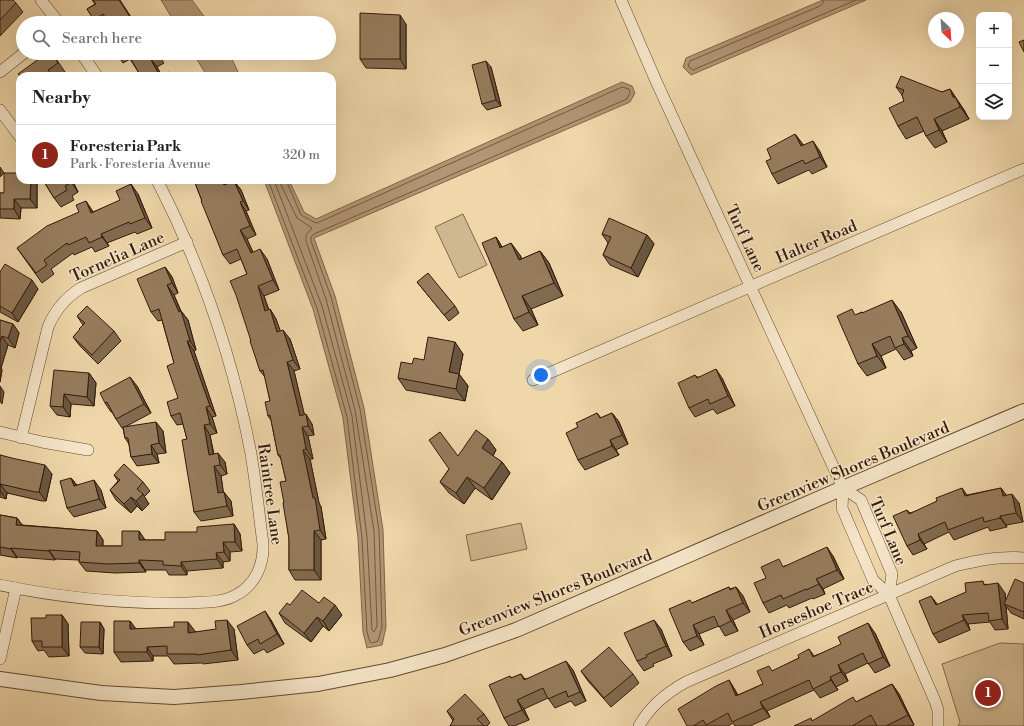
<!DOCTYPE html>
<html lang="en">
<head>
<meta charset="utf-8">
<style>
  :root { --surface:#fff; --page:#f2f2f2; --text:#202124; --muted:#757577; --line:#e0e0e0; --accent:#8f2418 }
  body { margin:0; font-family:"Libre Bodoni",serif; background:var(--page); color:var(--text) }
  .controls { position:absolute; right:12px; top:12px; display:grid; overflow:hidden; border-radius:8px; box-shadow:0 4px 16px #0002 }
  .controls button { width:36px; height:36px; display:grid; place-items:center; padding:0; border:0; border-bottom:1px solid var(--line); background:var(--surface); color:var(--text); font:20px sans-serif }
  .compass { position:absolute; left:928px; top:12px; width:36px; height:36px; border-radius:50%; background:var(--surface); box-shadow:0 4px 16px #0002; rotate:155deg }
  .you { position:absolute; left:541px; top:375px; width:14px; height:14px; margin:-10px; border:3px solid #fff; border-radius:50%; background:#1a73e8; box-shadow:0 0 0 6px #1a73e833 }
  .badge { display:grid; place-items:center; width:26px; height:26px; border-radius:50%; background:var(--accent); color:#fff; font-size:13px; font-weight:700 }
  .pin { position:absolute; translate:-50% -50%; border:2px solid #fff; box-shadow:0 1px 4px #0006 }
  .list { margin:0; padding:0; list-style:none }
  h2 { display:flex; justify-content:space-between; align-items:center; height:52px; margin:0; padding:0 16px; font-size:17px }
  h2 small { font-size:13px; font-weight:400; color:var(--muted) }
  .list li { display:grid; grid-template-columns:26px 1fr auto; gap:12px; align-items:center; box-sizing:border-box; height:60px; padding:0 16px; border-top:1px solid var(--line) }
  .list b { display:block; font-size:15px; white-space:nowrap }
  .list p { margin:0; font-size:13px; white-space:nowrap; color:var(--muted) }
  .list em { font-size:13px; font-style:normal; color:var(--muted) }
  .icon { flex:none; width:22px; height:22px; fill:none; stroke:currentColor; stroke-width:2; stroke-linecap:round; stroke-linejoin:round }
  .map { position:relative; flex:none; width:1024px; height:726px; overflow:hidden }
  .search { position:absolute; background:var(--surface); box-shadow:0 4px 16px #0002; left:16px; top:16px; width:320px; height:44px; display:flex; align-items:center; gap:10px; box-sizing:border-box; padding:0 14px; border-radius:22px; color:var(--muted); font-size:15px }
  .panel { position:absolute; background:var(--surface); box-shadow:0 4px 16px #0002; left:16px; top:72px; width:320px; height:112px; border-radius:12px }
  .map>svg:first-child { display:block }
  .green { fill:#cfb78f; stroke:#82684c }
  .water { fill:#b09674; stroke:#7f644a }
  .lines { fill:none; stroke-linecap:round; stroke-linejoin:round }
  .shore { stroke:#72583f; stroke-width:1 }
  .minor-casing { stroke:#644832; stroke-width:12 }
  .tertiary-casing { stroke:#644832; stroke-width:16 }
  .minor { stroke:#f5e5c8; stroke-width:11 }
  .tertiary { stroke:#f5e5c8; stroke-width:14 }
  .wall { fill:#816b50; stroke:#35190a }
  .shaded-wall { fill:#695741; stroke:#35190a }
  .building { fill:#967c5d; stroke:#35190a }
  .labels { text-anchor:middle; stroke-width:3; stroke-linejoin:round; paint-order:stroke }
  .street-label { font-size:16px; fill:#35190a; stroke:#f5e5c8 }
</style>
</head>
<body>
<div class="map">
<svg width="1024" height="726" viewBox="0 0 1024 726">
  <rect width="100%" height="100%" fill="#efd7aa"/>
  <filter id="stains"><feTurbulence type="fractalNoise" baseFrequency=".005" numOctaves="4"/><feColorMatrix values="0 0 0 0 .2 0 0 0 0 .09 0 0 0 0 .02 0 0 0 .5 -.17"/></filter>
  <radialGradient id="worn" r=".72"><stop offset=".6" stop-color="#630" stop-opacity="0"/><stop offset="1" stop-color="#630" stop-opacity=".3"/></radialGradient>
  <g class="green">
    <polygon points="463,214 487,265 459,278 435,227"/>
    <polygon points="521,523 527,549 471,561 466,535"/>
    <polygon points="1000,643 1024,644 1024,726 958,726 960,722 942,664"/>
  </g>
  <g class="water">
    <polygon points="161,0 192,0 209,23 175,23"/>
    <polygon points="823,0 866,0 691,75 683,67 686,58"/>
    <polygon points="193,53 229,53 240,76 207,76"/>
    <polygon points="622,82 632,86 635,93 630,102 314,238 335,296 364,408 383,530 386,627 382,645 367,648 363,632 358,538 343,418 313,309 264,180 289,180 304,212 316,219"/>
  </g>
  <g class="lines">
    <g class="shore">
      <polyline points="823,0 823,3 820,6 690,61 688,66 693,70 856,0"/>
      <polyline points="268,180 317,308 347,417 362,538 367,632 370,642 372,643 378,641 382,627 379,530 360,409 331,297 311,241 311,237 314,234 627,99 630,92 629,89 622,87 317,223 314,222 301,215 286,180"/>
      <polyline points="274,180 322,306 352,416 367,537 372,630 374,632 377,626 374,531 355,410 326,299 306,241 306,235 312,228 297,218 281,185 281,180"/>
    </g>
    <defs>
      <g id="minor">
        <polyline points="41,0 59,23"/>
        <polyline points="621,0 656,81 843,488 842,508 873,580 889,595 935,701 938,710 938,726"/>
        <polyline points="81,53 97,76"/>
        <polyline points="0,72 24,53"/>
        <polyline points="0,110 20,137"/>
        <polyline points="533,380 1024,169"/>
        <polyline points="0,432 42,442 88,450"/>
        <path d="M21 438 48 327C55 310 65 298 81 288L187 242"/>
        <polyline points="843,488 861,500 892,574 889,595"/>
        <path d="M0 585C62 598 126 604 188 603 205 602 222 603 236 595 255 585 264 565 263 544 259 514 256 484 251 454 233 359 201 266 157 180"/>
        <polyline points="0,659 16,588"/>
        <path d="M639 726C650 706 666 693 686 682L955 566C979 560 1000 556 1024 558"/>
      </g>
      <polyline id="tertiary" points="0,679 101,693 174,697 241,692 318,684 390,670 445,655 516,630 843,488 1024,411"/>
    </defs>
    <use href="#minor" class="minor-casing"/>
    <use href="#tertiary" class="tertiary-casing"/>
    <use href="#minor" class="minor"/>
    <use href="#tertiary" class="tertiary"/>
  </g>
  <g class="wall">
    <polygon points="0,0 16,3 23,12 0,36"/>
    <polygon points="92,0 120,0 135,23 96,23 87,9 95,4"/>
    <polygon points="406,24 406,69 366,68 360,59"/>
    <polygon points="52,53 65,72 59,76 20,76"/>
    <polygon points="116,53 163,53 159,56 164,63 157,67 162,76 134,76 139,73 130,59 123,63"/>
    <polygon points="491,67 501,106 487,110 482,104"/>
    <polygon points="896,87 942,92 950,89 964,110 969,119 942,131 947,142 935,148 926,136 924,131 906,139 898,126 904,101 902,95"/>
    <polygon points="795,134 803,145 819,150 827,167 812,174 809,170 778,184 772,174 771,159"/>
    <polygon points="20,180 35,180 37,183 37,208 21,208 20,219 0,218 0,193 4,193"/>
    <polygon points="43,180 77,180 73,182 78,192 72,196 74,200 61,207 54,198"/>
    <polygon points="194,180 224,180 226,184 234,181 241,190 249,210 246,211 256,235 247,239 253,252 267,259 279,290 264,296 269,310 270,309 276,319 280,331 290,339 300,369 294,371 304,415 312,424 314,435 308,436 313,459 310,459 319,503 321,507 326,539 321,540 321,580 295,580 289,570 289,539 284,503 286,481 281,459 278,455 271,420 268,416 270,401 265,377 260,371 251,341 247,274 241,259 230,264 223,255 202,201"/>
    <polygon points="138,194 152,228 137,234 135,232 107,243 109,246 95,252 92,247 74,255 73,253 51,269 54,274 42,283 17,248 92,210 93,212"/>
    <polygon points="602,234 647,235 654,244 638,277 610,265 603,255 608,243"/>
    <polygon points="496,237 502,247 520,255 522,259 540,251 549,263 563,296 531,309 538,325 523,331 514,319"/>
    <polygon points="165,267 172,277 178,293 174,295 181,311 188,320 196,350 194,351 216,416 212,417 217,433 210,435 214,454 225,462 227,474 221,476 223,492 231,501 233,516 201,521 194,512 187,439 183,424 177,425 171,416 178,398 174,363 162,320 158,321 151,312"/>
    <polygon points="0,272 38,289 18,322 0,312"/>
    <polygon points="417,282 455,306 459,313 449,321"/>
    <polygon points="862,312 863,313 901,312 917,348 911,351 913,356 904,360 896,349 881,356 886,368 867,376 858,364 856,315"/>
    <polygon points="77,316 114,331 121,341 98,364 80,346 73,337 80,330 83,325"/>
    <polygon points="0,320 13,324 19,333 15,348 8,345 1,368 2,370 0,382"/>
    <polygon points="463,354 459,374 468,386 465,401 406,390 398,378 412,364 424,360"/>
    <polygon points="89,373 96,383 94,406 71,404 70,417 57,415 50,406"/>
    <polygon points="695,375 697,377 722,378 735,406 717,414 713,409 695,417 689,408"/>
    <polygon points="137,386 151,413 125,427 163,431 166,453 157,454 159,463 137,466 131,457 129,444 125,438 123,428 122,428 116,419 112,412 111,412 105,403"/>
    <polygon points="597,413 601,418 612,413 619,422 628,444 616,450 619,455 585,470 578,460 578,427"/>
    <polygon points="488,439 496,450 493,456 502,462 510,473 492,500 475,488 464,504 449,493 440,482 458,456"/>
    <polygon points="0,455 52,474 46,501 42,501 7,493 6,499 0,497"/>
    <polygon points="114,475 143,482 150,491 144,497 149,504 142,511 137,506 131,513 116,500 110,490 118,481"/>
    <polygon points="71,478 77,485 101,490 106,508 74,517 67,508"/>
    <polygon points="1001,488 1006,495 1019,503 1023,522 1006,525 1007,527 990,531 988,527 954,540 949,532 924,544 927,549 913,555 907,546 907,510 910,513 967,495"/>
    <polygon points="0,515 17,518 22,525 97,531 103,540 103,546 122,546 139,531 145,540 165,540 197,532 234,524 240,534 242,551 230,552 230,561 223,562 223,568 187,571 187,575 169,575 166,570 145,570 146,572 115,573 86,571 79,562 79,560 55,559 55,560 17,557 17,558 0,555"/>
    <polygon points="833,556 844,579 823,589 825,594 813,599 812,598 789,608 787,605 769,613 763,603 766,578 784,566"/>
    <polygon points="1024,583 1024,619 1011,613 1006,606 1008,629 995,630 990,622 968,624 970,630 939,643 933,634 937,605 986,584 1005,593 1006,601"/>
    <polygon points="729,587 730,589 736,587 743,596 750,612 733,620 738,631 725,636 719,626 699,634 704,645 690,651 683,642 692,603"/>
    <polygon points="319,603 342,615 329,631 323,626 311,642 285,623 279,613 290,605"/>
    <polygon points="62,615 68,624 69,656 49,657 44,650 38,651 32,641 46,618"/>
    <polygon points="271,620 284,644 267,653 264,649 254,654 247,645"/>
    <polygon points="130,621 135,629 195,631 195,632 234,629 238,660 203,664 202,663 174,664 168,656 153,656 153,661 121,662 114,652"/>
    <polygon points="100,622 104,629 103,654 85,653 80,647"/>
    <polygon points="661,629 672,656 653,664 654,666 644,671 637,661"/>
    <polygon points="875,633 890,666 875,673 868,663 845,674 848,681 836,687 838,690 820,698 814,690 767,711 770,717 750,726 735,726 733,723 728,726 687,726 729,680 738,695 763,684 773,671 799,658 809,649 814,656"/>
    <polygon points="573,670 586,701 575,706 571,701 555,708 548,698 524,709 529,720 514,726 509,726 504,718 510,676 512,678 521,674 525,679"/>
    <polygon points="581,671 633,674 639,683 611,707 588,681"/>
    <polygon points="892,684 899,694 914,725 911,726 877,726 876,725 874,726 794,726 813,721 856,702"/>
    <polygon points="447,711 484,714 490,723 487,726 450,726 453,721"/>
  </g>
  <g class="shaded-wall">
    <polygon points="400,15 406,24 406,69 400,59"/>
    <polygon points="150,58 157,67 162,76 160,76"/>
    <polygon points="486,61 491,67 501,106 496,100"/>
    <polygon points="950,89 964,110 969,119 953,97"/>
    <polygon points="934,119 942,131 947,142 939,130"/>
    <polygon points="795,134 802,143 808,156 801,146"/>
    <polygon points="813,141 819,150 827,167 820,157"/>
    <polygon points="0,167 4,173 0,177"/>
    <polygon points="31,180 35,180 37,183 37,208 30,199"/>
    <polygon points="70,180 73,182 78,192"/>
    <polygon points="222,180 224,180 230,195 224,185"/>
    <polygon points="234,181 241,190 249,210 243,201"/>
    <polygon points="131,184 138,194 152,228 145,218"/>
    <polygon points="14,199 21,208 20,219 14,209"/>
    <polygon points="86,201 92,210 98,222 91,213"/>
    <polygon points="240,202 246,211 256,235 250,226"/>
    <polygon points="240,230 247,239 257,262 251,253"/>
    <polygon points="101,234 109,246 102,237"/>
    <polygon points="647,235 654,244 638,277 631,268"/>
    <polygon points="496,237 504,250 500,248"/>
    <polygon points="511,243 520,255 527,273 519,260"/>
    <polygon points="260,249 267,259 279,290 273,280"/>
    <polygon points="540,251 549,263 563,296 554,283"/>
    <polygon points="165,267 172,277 178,293 172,283"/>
    <polygon points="32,280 38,289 18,322 12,313"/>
    <polygon points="167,285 174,295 182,314 181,311 188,320 196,350 190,341 179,312"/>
    <polygon points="258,286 264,296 272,320 265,311"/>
    <polygon points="522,296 531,309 538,325 529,312"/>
    <polygon points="892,300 901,312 917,348 908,336"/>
    <polygon points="270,309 276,319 284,341 277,332"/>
    <polygon points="13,324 19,333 15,348 8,338"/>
    <polygon points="283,330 290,339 300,369 293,360"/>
    <polygon points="2,336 8,345 1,368 2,370 0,382 0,341"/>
    <polygon points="902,338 911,351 913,356 904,344"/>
    <polygon points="187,341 194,351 216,416 210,406"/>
    <polygon points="455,342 463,354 459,374 468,386 465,401 456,389 449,372"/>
    <polygon points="872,344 881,356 886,368 877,356"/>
    <polygon points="287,362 294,371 307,425 300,416"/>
    <polygon points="716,369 722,378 735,406 728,396"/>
    <polygon points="89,373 96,383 94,406 87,397"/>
    <polygon points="130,377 137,386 151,413 144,404"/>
    <polygon points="0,386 4,392 2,404 0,401"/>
    <polygon points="64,394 71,404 70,417 63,407"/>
    <polygon points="206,407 212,417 217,433 210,424"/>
    <polygon points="612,413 619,422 628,444 622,435"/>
    <polygon points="306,414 312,424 314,435 308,426"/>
    <polygon points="156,422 163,431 166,453 159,443"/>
    <polygon points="204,425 210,435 215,464 209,455"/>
    <polygon points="302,427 308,436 313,459 306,449"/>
    <polygon points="488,439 496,450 490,460 482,448"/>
    <polygon points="610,440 619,455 612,446"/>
    <polygon points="151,445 157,454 159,463 152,454"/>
    <polygon points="303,450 310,459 319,503 321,507 326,539 320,530"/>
    <polygon points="218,453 225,462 227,474 220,465"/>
    <polygon points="502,462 510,473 492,500 484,488"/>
    <polygon points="45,465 52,474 46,501 39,492"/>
    <polygon points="214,466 221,476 225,502 218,493"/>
    <polygon points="467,477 475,488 464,504 456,493"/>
    <polygon points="71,478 78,487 74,486"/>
    <polygon points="94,480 101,490 106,508 99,499"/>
    <polygon points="0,484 7,493 6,499 0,491"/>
    <polygon points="962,488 969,498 965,496"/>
    <polygon points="1001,488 1008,498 1003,496"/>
    <polygon points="224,492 231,501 233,516 227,506"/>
    <polygon points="143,494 149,504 142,511 136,501"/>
    <polygon points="1012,494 1019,503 1023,522 1016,513"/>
    <polygon points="131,497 137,506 131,513 124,504"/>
    <polygon points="1000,516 1006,525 1007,527 1000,518"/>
    <polygon points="17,518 24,527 16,525"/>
    <polygon points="234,524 240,534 242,551 235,542"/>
    <polygon points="97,531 103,540 102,556 96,546"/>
    <polygon points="139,531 145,540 139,540"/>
    <polygon points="314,531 321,540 321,580 314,570"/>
    <polygon points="918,534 927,549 920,540"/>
    <polygon points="223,542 230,552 230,561 224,552"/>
    <polygon points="827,547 833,556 844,579 837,570"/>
    <polygon points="11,548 17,557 17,558 11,549"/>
    <polygon points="49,550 55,559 55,560 49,551"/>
    <polygon points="216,553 223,562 223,568 217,559"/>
    <polygon points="139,560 145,570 146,572 139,563"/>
    <polygon points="181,562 187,571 187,575 181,566"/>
    <polygon points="816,579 823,589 825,594"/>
    <polygon points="998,583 1005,593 1006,604 1004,604 1006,606 1008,629 1002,619"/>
    <polygon points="736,587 743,596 750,612 743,603"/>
    <polygon points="931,596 938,605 936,605"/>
    <polygon points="335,605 342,615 329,631 323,621"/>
    <polygon points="726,610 733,620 738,631 731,621"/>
    <polygon points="265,611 271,620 284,644 277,634"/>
    <polygon points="62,615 68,624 69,656 62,647"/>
    <polygon points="962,615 968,624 970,630 964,620"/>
    <polygon points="317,617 323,626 311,642 304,633"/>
    <polygon points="227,620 234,629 238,660 231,650"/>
    <polygon points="654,620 661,629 672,656 666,646"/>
    <polygon points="130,621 137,630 130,629"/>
    <polygon points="100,622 104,629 103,654 99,647"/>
    <polygon points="188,622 195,631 195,642 188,633"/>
    <polygon points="868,623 875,633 890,666 883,657"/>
    <polygon points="693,625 699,634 704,645 697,636"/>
    <polygon points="147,647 153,656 153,661 147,652"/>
    <polygon points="566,661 573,670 586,701 580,692"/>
    <polygon points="838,665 845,674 848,681 841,672"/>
    <polygon points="830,677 836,687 838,690 831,680"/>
    <polygon points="729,680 735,690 742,706 736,696"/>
    <polygon points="892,684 899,694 914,725 908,715"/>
    <polygon points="517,700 524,709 529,720 522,710"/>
    <polygon points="760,702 767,711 770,717 763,708"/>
  </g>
  <g class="building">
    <polygon points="0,0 13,0 16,3 0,20"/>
    <polygon points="93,0 119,0 134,23 109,23 103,14 94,20 87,9 96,4"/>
    <polygon points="360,13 400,15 400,59 360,59"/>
    <polygon points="1024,40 1024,52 1019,42"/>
    <polygon points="47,53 52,53 58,63 48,70 53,76 20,76 18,74"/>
    <polygon points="127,53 157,53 150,58 160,76 134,76 139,73"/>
    <polygon points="486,61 496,100 482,104 472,65"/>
    <polygon points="169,72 172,76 163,76"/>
    <polygon points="901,76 942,92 950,89 953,97 956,98 960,107 934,119 939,130 926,136 917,117 898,126 889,108 904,101 902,95 904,90 896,87"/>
    <polygon points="795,134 801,146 813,141 820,157 805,164 803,160 772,174 766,161 771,159 767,149"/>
    <polygon points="4,173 20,173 20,180 31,180 30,199 14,199 14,209 0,209 0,193 4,193"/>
    <polygon points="43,180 70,180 72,182 65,186 67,190 54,198"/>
    <polygon points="194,180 222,180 224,185 234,181 243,201 240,202 250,226 240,230 251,253 260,249 273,280 258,286 265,311 270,309 277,332 283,330 293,360 287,362 300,416 306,414 308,426 302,427 306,449 303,450 313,498 315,498 320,530 314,531 314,570 289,570 289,539 283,503 284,503 280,482 286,481 280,455 278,455 270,415 268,416 265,402 270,401 263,370 260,371 250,341 251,341 236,295 230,281 247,274 237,249 223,255 201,201 202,201"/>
    <polygon points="131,184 145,218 130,224 129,222 101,234 102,237 89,243 86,237 68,245 67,243 44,260 47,265 36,273 17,248 47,226 79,212 76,205 86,201 91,213 120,200 116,191"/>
    <polygon points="609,218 647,235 631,268 603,255 611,237 602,234"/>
    <polygon points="496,237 500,248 511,243 519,260 540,251 554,283 522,296 529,312 514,319 482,243"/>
    <polygon points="5,264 32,280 12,313 0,306 0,272"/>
    <polygon points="165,267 172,283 167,285 179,312 181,311 190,341 187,341 210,406 206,407 210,424 204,425 209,455 218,453 220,465 214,466 218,493 224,492 227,506 194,512 182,440 187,439 180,413 171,416 167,402 178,398 167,366 174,363 159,309 151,312 137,279"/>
    <polygon points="428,273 455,306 444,315 417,282"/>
    <polygon points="892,300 908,336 902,338 904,344 895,348 890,336 872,344 877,356 858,364 837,316 852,309 855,315 862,312 862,313"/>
    <polygon points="87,306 114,331 92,355 73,337 80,329 79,329 85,323 77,316"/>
    <polygon points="0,320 13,324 8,338 2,336 0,341"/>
    <polygon points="428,337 455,342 449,372 459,374 456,389 398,378 401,362 412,364 414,358 424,360"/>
    <polygon points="716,369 728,396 710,404 708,399 689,408 678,383 695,375 697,378"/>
    <polygon points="54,370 89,373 87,397 64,394 63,407 50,406"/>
    <polygon points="130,377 144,404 116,419 107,402 105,403 100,393"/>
    <polygon points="597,413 600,418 612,413 622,435 610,440 612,446 578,460 566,433 578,427 576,423"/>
    <polygon points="156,422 159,443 151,445 152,454 131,457 128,438 125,438 123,427"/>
    <polygon points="476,430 488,439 482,448 502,462 484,488 467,477 456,493 440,482 449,469 429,440 440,432 458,456"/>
    <polygon points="0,455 16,459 45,465 39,492 35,492 0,484 0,486"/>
    <polygon points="124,464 143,482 137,489 143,494 136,501 131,497 124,504 110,490 120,480 114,475"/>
    <polygon points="71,478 74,486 94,480 99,499 67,508 60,481"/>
    <polygon points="962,488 965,496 1001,488 1003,496 1012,494 1016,513 1000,516 1000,518 984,522 983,517 948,530 945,522 918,534 920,540 907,546 893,516 907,510 909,514 937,501 936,498"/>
    <polygon points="0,515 17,518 16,525 97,531 96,546 122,546 122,531 139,531 139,540 165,540 165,532 197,532 197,527 234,524 235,542 223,542 224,552 216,553 217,559 181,562 181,566 163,565 163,561 139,560 139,563 108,564 79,562 80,552 49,550 49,551 11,548 11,549 0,547"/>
    <polygon points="827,547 837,570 816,579 819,584 806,590 806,589 783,599 781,595 763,603 754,583 766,578 761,567 779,559 783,567"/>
    <polygon points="1015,579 1024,583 1024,612 1004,604"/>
    <polygon points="983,581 984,585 998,583 1002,619 989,621 988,613 962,615 964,620 933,634 919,601 931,596 936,605 966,592 965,583"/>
    <polygon points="729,587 730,590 736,587 743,603 726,610 731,621 719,627 714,616 693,625 697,636 683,642 669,609 690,600 692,603"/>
    <polygon points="302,590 319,603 324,597 335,605 323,621 317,617 304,633 279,613 287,603 290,605"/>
    <polygon points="265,611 277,634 260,644 258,639 247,645 237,626"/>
    <polygon points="46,615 62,615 62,647 42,647 42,641 32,641 31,618 46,618"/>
    <polygon points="227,620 231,650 197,655 197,654 167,654 167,646 147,647 147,652 114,652 114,621 130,621 130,629 174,627 174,622 188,622 188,633 216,629 215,621"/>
    <polygon points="654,620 666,646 646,655 647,657 637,661 624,633"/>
    <polygon points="81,622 100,622 99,647 80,647"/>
    <polygon points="868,623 883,657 868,664 863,653 838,665 841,672 830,677 831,680 813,689 809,680 760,702 763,708 732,722 728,713 706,725 703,720 693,726 687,726 678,709 716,686 729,680 736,696 763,684 757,671 769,666 772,671 799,658 798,655 809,649 813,657 841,644 838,637"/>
    <polygon points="609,647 633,674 604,698 581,671"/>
    <polygon points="566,661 580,692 568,697 566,691 548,699 543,688 517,700 522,710 504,718 489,685 510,676 511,678 521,674 524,680"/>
    <polygon points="892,684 908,715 886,726 877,726 871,715 852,726 794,726 811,718 812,721 853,697 856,702"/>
    <polygon points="465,694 484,714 477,719 484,726 450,726 454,719 447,711"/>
  </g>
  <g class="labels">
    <g class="street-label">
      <text transform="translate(746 238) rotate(65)" y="6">Turf Lane</text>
      <text transform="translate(816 241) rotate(-23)" y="6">Halter Road</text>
      <text transform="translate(117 256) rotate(-24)" y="6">Tornelia Lane</text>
      <text transform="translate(853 466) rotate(-23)" y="6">Greenview Shores Boulevard</text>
      <text transform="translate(271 494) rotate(82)" y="6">Raintree Lane</text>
      <text transform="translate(889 531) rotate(67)" y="6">Turf Lane</text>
      <text transform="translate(555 592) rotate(-22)" y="6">Greenview Shores Boulevard</text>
      <text transform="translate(816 609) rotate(-23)" y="6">Horseshoe Trace</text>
    </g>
  </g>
  <rect width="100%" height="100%" filter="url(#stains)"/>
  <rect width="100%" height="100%" fill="url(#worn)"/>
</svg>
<div class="controls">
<button>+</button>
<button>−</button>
<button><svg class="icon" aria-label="layers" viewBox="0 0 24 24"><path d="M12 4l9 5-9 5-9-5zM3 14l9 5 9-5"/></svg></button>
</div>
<svg class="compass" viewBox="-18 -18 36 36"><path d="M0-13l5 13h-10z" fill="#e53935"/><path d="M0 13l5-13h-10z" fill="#757577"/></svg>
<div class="you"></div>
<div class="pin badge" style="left:988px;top:693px">1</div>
<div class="search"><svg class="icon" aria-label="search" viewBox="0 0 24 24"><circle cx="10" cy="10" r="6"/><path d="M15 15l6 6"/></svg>Search here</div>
<section class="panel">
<h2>Nearby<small></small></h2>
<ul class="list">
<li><span class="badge">1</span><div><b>Foresteria Park</b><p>Park · Foresteria Avenue</p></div><em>320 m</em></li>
</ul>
</section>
</div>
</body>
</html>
